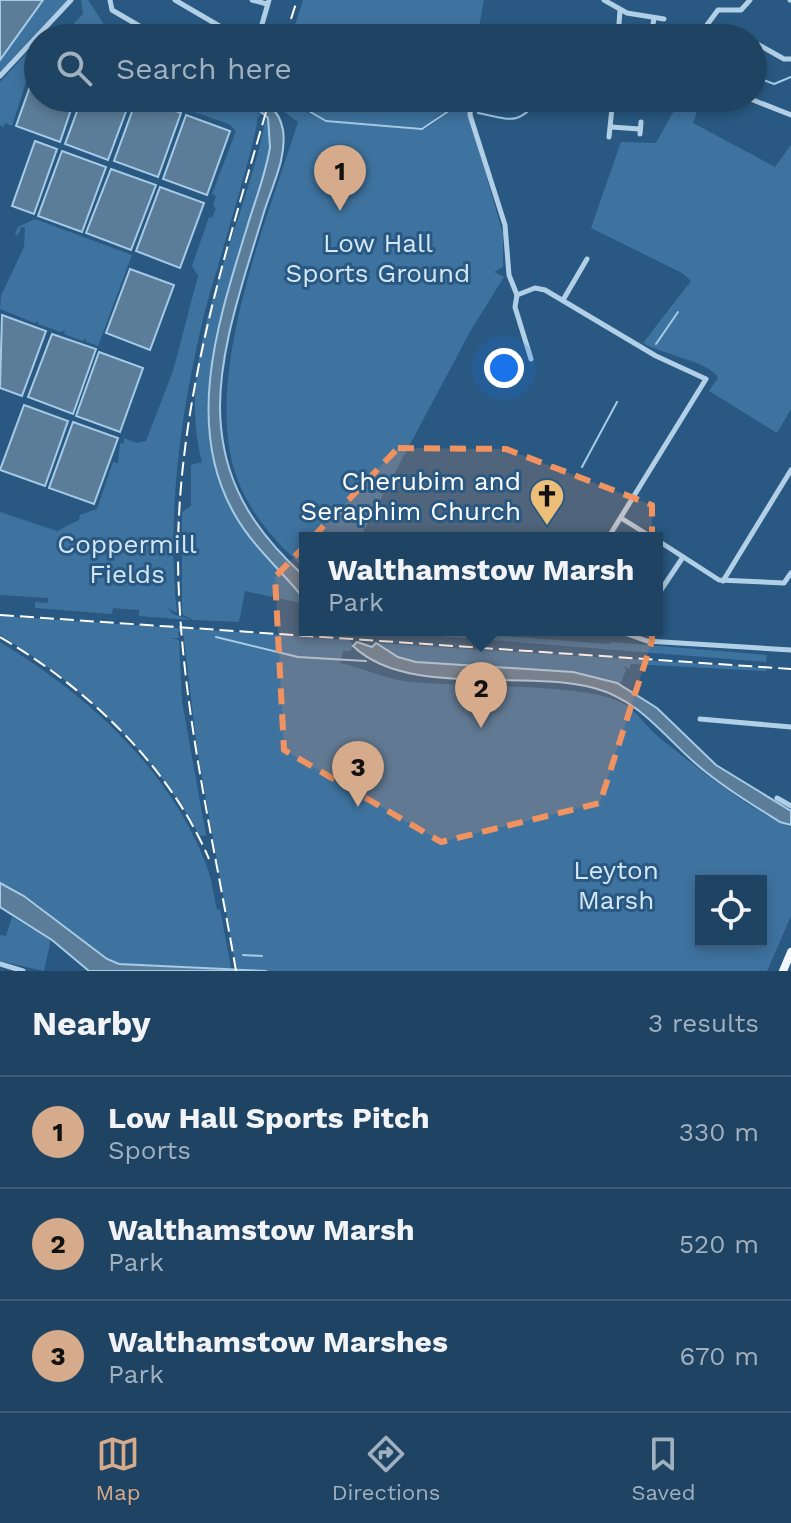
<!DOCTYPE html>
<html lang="en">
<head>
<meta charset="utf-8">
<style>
  :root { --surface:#1f4362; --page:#2c4e6b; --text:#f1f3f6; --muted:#a1b0be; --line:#3c5c77; --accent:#d6ab8b }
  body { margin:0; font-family:"Work Sans",sans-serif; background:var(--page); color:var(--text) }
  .controls { position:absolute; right:24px; bottom:24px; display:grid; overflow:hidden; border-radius:0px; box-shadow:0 4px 12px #0003 }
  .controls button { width:72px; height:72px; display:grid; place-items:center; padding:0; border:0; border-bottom:2px solid var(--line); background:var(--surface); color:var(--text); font:40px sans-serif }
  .you { position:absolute; left:504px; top:368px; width:28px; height:28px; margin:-20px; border:6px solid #fff; border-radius:50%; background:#1a73e8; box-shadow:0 0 0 12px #1a73e833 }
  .badge { display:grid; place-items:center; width:52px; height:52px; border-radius:50%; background:var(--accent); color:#111; font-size:26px; font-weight:700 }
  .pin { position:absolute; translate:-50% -66px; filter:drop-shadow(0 2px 4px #0008) }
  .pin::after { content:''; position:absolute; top:42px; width:28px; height:24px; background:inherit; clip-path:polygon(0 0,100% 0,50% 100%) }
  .popup { position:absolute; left:299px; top:532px; width:364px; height:104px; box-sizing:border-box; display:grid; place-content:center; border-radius:0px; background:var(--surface); filter:drop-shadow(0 2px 6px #0005); font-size:26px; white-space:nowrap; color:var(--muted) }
  .popup b { font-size:30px; color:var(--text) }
  .popup::after { content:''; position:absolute; left:50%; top:100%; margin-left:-16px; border:16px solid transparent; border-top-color:var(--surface) }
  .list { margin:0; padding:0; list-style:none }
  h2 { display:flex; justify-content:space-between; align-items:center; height:104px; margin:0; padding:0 32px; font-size:34px }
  h2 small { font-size:26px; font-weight:400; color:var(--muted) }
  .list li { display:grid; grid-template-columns:52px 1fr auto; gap:24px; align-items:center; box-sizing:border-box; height:112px; padding:0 32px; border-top:2px solid var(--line) }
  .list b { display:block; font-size:30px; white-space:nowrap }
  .list p { margin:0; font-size:26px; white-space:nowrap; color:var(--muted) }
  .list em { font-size:26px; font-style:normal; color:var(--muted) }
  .icon { flex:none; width:44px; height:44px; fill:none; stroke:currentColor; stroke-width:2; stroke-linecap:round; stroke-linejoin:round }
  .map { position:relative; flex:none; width:791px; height:971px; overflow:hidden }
  .search { position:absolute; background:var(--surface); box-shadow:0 4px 12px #0003; left:24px; right:24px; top:24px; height:88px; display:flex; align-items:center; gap:20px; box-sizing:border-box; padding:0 28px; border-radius:44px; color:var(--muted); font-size:30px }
  .sheet { height:440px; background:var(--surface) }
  nav { display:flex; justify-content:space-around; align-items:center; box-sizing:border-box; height:112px; border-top:2px solid var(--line); background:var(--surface); font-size:22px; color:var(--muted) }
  nav a { display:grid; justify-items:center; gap:4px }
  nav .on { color:var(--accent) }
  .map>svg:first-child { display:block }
  .green { fill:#3e739f; fill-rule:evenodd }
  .water { fill:#5b7d99; stroke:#a6cbe6; stroke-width:2 }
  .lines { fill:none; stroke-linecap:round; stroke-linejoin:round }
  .stream { stroke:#a6cbe6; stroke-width:2 }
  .minor { stroke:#b1cfe6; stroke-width:5 }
  .primary { stroke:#f2f8fd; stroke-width:8 }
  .rail { stroke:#fff; stroke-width:2; stroke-dasharray:14 6; stroke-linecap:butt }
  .marked { fill:#f09361; fill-opacity:0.2; stroke:#f09361; stroke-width:6; stroke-dasharray:16 10; stroke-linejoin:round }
  .labels { text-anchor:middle; stroke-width:6; stroke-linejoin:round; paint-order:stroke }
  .park-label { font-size:26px; fill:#d4e7f5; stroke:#295982 }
  .poi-label { font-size:26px; fill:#fff; stroke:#295982; text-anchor:end }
</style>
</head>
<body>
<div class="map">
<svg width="791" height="971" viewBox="0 0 791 971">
  <rect width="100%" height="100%" fill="#295982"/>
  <g class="green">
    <polygon points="0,0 68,0 0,72"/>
    <polygon points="81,0 88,0 113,38 79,38 84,33 74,23 83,14"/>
    <polygon points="303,0 484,0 477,38 291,38"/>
    <polygon points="38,41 38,55 34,57 12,126 6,123 3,127 0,125 0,82"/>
    <path d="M151 98H245L263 112 257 119C260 129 212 284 204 315 181 411 166 514 177 613L168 608 173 614 191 620 139 616V610L113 608 112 614 35 608V602L48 603V598L0 595V512L57 531 79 520 80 515 97 509 113 462 118 463 120 443 124 444V438L137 443 146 441 173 371 198 276 192 266 209 217 212 218 216 208 213 205 216 196 212 194 236 131 229 124Z"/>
    <path d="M278 98 318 118 288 98H468L438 116 425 128 322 120 422 130C438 124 446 106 467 109L503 234V267L494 272 504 277 471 330 360 538H305V569C279 545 256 521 241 488 196 389 267 221 298 122L276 106Z"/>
    <path d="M681 98H702L693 123 775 167 791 145V409L777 433 709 391 718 378C711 362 661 354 643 343L691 281 682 273 591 228 621 142 656 143Z"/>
    <path d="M266 116 271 133 269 155C247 266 174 383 226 498 234 516 246 534 259 549 273 566 301 582 305 604L245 591 239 622 193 620 182 614V512L191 506V465L202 462C172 351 247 225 266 116Z"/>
    <polygon points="35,219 132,255 98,346 87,342 85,338 83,341 64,334 65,330 61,332 38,324 38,321 35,323 0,309 1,296 24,247 25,228 21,227 18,235 15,234 18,227"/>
    <path d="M0 616 350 640 353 646 350 651H343L340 663C360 667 379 676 398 680 448 689 588 680 626 705 639 714 648 729 661 739 698 768 747 809 791 827V916L767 971H267L236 968 197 748 183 631 178 632 179 638H171L179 640 182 701 206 835 200 836C152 751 83 686 0 635ZM701 881H761V941H701Z"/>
    <path d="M365 630C450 630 525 638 608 644L612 642 767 655 766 662Z"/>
    <path d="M0 642C84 693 165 764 204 859 212 877 213 893 217 910L220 909 231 968C198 968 142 971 113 962 71 944 44 898 0 883Z"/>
    <path d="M376 643 766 668V671L631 664 629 669 623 666 626 670 620 685C557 659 416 681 376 643Z"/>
    <polygon points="12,917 51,939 44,971 0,961 0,935 6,936"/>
  </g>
  <g class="water">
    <polygon points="0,0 43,0 0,60"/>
    <polygon points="38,64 38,98 75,98 60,142 16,126"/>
    <polygon points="82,98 131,98 108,160 65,144"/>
    <polygon points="137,98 181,113 158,177 114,161"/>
    <path d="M245 98C265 98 279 109 283 130 287 158 272 186 264 212 245 276 214 360 221 427 227 491 259 535 305 577V600C282 571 253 547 235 515 182 424 220 316 248 224 256 198 266 173 270 147L268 118Z"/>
    <polygon points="186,115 230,131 207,195 163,179"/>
    <polygon points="35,141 57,149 34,214 12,206"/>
    <polygon points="62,151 106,167 82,232 38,216"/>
    <polygon points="111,169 156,185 131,250 86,233"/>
    <polygon points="160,187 204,203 180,268 136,251"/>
    <polygon points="130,269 174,285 150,350 106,333"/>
    <polygon points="2,315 46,331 22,396 0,388"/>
    <polygon points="52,334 96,349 73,414 28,397"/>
    <polygon points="99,352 143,368 120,432 76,416"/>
    <polygon points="24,405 68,421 45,486 0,470"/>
    <polygon points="73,422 118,438 94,504 49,488"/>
    <path d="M357 642 372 647 376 643 398 657 416 662 573 672 617 683 657 708 716 765 791 811V825L780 822C753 805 720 785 695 763 662 734 639 700 594 688 522 669 407 698 353 646Z"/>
    <polygon points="0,883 24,896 107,959 119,964 267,971 89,971 52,940 0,907"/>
  </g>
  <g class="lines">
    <g class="stream">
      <polyline points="753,76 774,84 791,77"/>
      <polyline points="276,98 293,102 326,121 422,129 453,108 466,108"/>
      <path d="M478 113C512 120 517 126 541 98"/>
      <polyline points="656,344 678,312"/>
      <polyline points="582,467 617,402"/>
      <polyline points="216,637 298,657 366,661"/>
      <polyline points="243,955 262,956"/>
    </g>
    <g class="minor">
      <polyline points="110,0 112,10 160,38"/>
      <polyline points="175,0 240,38"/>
      <polyline points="252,0 267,4"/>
      <polyline points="604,0 627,13 664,19"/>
      <polyline points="790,0 791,0"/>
      <polyline points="577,31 581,31 581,38"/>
      <polyline points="695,32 704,29 718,10 741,10 750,0"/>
      <polyline points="258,38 269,0"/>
      <polyline points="482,38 482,37"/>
      <polyline points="618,38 620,10"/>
      <polyline points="651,38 654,18"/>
      <polyline points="759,45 784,59 791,59"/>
      <polyline points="0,76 71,0"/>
      <polyline points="471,98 470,115 505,225 509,275 517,295 515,307 531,359"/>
      <polyline points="748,98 791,115"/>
      <polyline points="611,127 640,129"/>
      <polyline points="640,134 641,122"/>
      <polyline points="609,137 613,98"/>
      <polyline points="517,295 535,288 545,290 656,356 706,379 608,538"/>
      <polyline points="563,300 587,259"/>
      <polyline points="621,518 653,538"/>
      <polyline points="657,540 719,580 784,583 791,573"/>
      <polyline points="723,581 791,470"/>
      <polyline points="657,596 683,557"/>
      <polyline points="616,630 647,641 791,650"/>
      <polyline points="700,719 791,727"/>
      <polyline points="777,798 791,806"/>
      <polyline points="0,964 23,971"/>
    </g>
    <polyline class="primary" points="783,971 791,952"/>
    <g class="rail">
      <polyline points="285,38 297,0"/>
      <polyline points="0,615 791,669"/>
      <path d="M0 637C87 688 169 765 209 859"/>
      <path d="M236 971C212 830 177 690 178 546 180 391 228 245 270 98"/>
    </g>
  </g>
  <path class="marked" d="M398 448 506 449 652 505V641L600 803 441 842 284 750 275 577Z"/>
  <defs>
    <symbol id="church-pin" viewBox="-11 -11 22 30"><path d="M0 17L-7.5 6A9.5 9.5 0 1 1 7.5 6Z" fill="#edbe78" stroke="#295982"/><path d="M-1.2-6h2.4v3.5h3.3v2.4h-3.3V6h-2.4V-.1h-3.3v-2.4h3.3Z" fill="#111"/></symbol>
  </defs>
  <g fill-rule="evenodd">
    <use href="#church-pin" x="527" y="476" width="40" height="54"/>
  </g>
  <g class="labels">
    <g class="park-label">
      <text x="378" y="252">Low Hall<tspan x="378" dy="30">Sports Ground</tspan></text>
      <text x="127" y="553">Coppermill<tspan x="127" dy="30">Fields</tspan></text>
      <text x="616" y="879">Leyton<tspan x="616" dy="30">Marsh</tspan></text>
    </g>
    <g class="poi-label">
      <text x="521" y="490">Cherubim and<tspan x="521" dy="30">Seraphim Church</tspan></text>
    </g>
  </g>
</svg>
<div class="controls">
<button><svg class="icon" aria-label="locate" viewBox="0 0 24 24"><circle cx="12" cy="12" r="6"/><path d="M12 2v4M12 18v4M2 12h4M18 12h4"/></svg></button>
</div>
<div class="you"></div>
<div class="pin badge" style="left:340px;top:211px">1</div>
<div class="pin badge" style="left:481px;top:728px">2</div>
<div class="popup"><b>Walthamstow Marsh</b>Park</div>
<div class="pin badge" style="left:358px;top:807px">3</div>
<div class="search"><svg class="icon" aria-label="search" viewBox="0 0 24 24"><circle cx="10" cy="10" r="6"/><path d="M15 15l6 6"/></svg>Search here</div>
</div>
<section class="sheet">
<h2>Nearby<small>3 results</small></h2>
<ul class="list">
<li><span class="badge">1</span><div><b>Low Hall Sports Pitch</b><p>Sports</p></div><em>330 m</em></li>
<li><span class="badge">2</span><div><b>Walthamstow Marsh</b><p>Park</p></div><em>520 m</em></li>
<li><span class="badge">3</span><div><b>Walthamstow Marshes</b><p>Park</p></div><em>670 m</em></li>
</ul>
</section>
<nav>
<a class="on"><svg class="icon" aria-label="map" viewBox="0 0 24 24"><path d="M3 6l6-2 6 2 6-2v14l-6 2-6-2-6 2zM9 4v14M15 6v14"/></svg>Map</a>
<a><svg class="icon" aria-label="directions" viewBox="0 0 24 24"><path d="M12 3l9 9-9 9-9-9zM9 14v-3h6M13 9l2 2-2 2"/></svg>Directions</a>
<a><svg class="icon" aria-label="saved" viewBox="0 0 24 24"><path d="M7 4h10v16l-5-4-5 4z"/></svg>Saved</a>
</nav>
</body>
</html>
